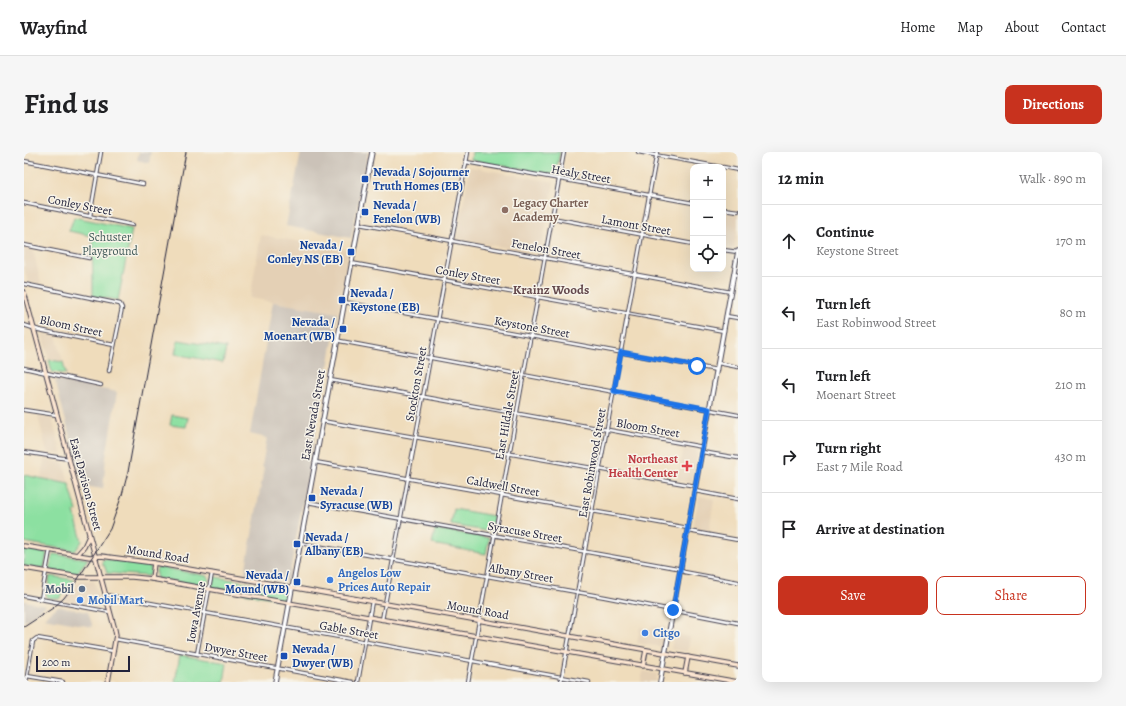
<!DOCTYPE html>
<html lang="en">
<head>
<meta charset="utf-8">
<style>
  :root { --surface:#fff; --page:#f6f6f6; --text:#202124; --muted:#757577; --line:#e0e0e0; --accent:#c8321e }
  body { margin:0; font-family:Alegreya,serif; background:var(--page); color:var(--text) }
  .controls { position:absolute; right:12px; top:12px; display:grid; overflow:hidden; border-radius:8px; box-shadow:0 4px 16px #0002 }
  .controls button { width:36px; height:36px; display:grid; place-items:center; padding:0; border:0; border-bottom:1px solid var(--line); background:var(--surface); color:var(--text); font:20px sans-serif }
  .scale { position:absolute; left:12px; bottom:10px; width:94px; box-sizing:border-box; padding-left:4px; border:2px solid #22223b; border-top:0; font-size:11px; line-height:14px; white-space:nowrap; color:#22223b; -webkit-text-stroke:3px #f7f3e8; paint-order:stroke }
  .stop { position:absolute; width:12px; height:12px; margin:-9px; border:3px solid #1a73e8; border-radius:50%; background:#fff }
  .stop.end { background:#1a73e8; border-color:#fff; box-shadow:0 1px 4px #0008 }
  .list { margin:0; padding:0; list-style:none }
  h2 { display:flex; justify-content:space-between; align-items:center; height:52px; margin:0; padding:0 16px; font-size:17px }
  h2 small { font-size:13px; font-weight:400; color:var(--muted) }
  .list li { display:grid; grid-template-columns:26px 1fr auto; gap:12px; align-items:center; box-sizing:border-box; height:72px; padding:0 16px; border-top:1px solid var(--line) }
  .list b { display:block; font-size:15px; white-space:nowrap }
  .list p { margin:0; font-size:13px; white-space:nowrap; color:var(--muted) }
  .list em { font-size:13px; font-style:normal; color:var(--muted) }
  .actions { display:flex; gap:8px; padding:12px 16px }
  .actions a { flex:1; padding:9px 0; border:1px solid var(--accent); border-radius:8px; text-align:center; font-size:14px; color:var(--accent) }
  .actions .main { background:var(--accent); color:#fff }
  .icon { flex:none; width:22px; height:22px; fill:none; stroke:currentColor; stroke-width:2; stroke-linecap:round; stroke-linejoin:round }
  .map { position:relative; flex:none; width:714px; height:530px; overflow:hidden; border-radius:8px }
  header { display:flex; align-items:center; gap:24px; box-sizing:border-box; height:56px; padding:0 20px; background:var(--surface); border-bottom:1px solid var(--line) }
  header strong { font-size:19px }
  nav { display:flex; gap:22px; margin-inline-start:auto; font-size:14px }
  .intro { display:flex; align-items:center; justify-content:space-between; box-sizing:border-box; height:96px; padding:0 24px }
  h1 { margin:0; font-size:28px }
  .button { padding:10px 18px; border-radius:8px; background:var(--accent); color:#fff; font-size:14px; font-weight:700 }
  main { display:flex; gap:24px; padding:0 24px }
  aside { flex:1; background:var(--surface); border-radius:8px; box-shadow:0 4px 16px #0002 }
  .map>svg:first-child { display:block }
  .built { fill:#e4d0b5 }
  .industrial { fill:#cbc2b8 }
  .green { fill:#8ce0a1; stroke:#57816e }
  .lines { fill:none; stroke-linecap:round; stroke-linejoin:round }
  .minor-casing { stroke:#413e4e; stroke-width:4.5 }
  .tertiary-casing { stroke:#413e4e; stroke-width:5.5 }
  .secondary-casing { stroke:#413e4e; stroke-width:5.5 }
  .minor { stroke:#fff; stroke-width:2.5 }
  .tertiary { stroke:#fff; stroke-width:3.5 }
  .secondary { stroke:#fce5d0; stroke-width:3.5 }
  .rail { stroke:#22223b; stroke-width:1 }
  .route { stroke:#1a73e8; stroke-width:5 }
  .transit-dot { fill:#1a4fb4; stroke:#f7f3e8; stroke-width:1.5 }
  .education-dot { fill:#8d6e63; stroke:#f7f3e8; stroke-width:1.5 }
  .health-dot { fill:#e0444e; stroke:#f7f3e8; stroke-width:1.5 }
  .shop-dot { fill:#3f7fe0; stroke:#f7f3e8; stroke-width:1.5 }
  .service-dot { fill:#5c6f8a; stroke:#f7f3e8; stroke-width:1.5 }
  .labels { text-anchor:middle; stroke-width:3; stroke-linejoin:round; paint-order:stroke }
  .transit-label { font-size:12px; font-weight:bold; fill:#164399; stroke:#f7f3e8; text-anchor:start }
  .street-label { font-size:12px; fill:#22223b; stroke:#f7f3e8 }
  .education-label { font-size:12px; font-weight:bold; fill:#785e54; stroke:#f7f3e8; text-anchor:start }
  .park-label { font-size:12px; fill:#425b5a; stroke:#f7f3e8 }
  .health-label { font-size:12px; font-weight:bold; fill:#be3a42; stroke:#f7f3e8; text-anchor:end }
  .shop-label { font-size:12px; font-weight:bold; fill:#366cbe; stroke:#f7f3e8; text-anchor:start }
  .service-label { font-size:12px; font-weight:bold; fill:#4e5e75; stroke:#f7f3e8; text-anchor:end }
  .neighbourhood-label { font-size:13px; font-weight:bold; fill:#64494d; stroke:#f7f3e8 }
</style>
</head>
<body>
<header>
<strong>Wayfind</strong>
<nav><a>Home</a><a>Map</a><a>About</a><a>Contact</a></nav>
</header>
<div class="intro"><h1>Find us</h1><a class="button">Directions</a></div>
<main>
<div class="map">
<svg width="714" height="530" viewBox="0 0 714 530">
  <rect width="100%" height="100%" fill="#f7f3e8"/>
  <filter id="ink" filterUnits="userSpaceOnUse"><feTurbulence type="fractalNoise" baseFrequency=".025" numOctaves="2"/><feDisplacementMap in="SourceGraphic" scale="8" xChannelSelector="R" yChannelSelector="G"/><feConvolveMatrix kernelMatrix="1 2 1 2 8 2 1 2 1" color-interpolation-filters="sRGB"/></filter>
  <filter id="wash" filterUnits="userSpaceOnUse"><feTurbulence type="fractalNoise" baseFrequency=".012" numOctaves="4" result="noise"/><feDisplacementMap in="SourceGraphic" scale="16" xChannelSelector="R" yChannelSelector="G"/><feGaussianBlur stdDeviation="0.9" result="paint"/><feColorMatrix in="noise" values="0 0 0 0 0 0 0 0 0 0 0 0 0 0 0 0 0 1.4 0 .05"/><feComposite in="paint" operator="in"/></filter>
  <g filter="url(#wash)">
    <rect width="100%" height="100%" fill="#efdcbb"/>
    <g class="built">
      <polygon points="446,15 530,30 517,102 433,87"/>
      <polygon points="700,61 714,63 714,74 710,96 699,94"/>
      <polygon points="237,83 325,98 314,161 226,146"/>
      <polygon points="0,96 9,97 17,132 4,130 0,116"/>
      <polygon points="18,182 32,184 39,210 25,208"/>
      <polygon points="14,264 28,266 38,303 23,300"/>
      <polygon points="660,296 674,298 668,331 653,328"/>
      <polygon points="20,307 40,311 45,332 17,326"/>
      <polygon points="675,344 690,347 685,380 669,377"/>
      <polygon points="56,428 70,429 78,456 39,449"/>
      <polygon points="628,473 642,475 638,495 613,491 616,475 627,477"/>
      <polygon points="650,482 666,485 664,500 647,497"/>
      <polygon points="619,519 633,522 632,530 617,530"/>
    </g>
    <g class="industrial">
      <polygon points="115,0 127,0 125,11 113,8"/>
      <polygon points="277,0 344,0 327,86 262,74"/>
      <polygon points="249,150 314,161 264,430 221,421 240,316 238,314 243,286 226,282"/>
      <polygon points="31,228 93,240 82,305 79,337 59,334"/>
      <polygon points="0,449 22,453 0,470"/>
      <polygon points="34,454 64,460 69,475 20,466"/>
    </g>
    <g class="green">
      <polygon points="448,0 536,0 531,23 447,8"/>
      <polygon points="50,65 108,77 94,148 69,144 69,131 68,84 45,79"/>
      <polygon points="154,188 202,196 199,211 151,202"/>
      <polygon points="25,208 39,210 42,222 28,220"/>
      <polygon points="148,263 164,266 162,275 146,273"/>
      <polygon points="0,323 45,332 53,359 50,360 58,389 52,398 51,399 0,390"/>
      <polygon points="430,357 470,364 467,380 427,373"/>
      <polygon points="411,377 465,386 462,402 408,392"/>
      <polygon points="0,396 23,401 20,416 0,414"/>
      <polygon points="29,402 64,407 52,422 26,418"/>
      <polygon points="80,407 126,414 127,416 126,423 124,424 83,421 80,413 79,413 78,409"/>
      <path d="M134 415 184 424 185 425 184 433 181 435 133 426C131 423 132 417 134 415Z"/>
      <polygon points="26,424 51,428 35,447 22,445"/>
      <polygon points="191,425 263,437 261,448 189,436 188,434 189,426"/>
      <polygon points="156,503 203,511 200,530 151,530"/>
    </g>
  </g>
  <g filter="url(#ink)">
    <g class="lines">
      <defs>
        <g id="minor">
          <polyline points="614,0 697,15"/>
          <polyline points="0,9 119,32"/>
          <polyline points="442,10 669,51"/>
          <polyline points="699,15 714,18"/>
          <polyline points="0,51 109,73"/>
          <polyline points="699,57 714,59"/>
          <polyline points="66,64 77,0"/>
          <polyline points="528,66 669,92"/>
          <polyline points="335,72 707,140"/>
          <polyline points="0,93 65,106"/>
          <polyline points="699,98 714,100"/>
          <polyline points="327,111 700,179"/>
          <polyline points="710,122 714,123"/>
          <polyline points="0,132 96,152 98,156 85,219"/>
          <polyline points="320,150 693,218"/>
          <polyline points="702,164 714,166"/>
          <polyline points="0,173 15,178 90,193"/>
          <polyline points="314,188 316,189 714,263"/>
          <polyline points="694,211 714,215"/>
          <polyline points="0,216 77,233"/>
          <polyline points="306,228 679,295"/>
          <polyline points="0,258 33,263"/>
          <polyline points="298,269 672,334"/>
          <polyline points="0,300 45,307"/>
          <polyline points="678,300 714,306"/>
          <polyline points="291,310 664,376"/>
          <polyline points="671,339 714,347"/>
          <polyline points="283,350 653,416 660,420 714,430"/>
          <polyline points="664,379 714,388"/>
          <polyline points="276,391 581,445 714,471"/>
          <polyline points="82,443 565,530"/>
          <polyline points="0,444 86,460"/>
          <polyline points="17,447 26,398"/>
          <polyline points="358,468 444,0"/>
          <polyline points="91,487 329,530"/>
          <polyline points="173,502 188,421"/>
          <polyline points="3,524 39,530"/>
          <polyline points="2,530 9,489 13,486 89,499"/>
          <polyline points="334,530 348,449"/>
          <polyline points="444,530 540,0"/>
          <polyline points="537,530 633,0"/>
        </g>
        <g id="tertiary">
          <polyline points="251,530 348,0"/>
          <polyline points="636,530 714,99"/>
        </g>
        <g id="secondary">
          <polyline points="0,140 91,478 92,483 84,530"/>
          <polyline points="0,394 66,405 77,404 130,411 714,514"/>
          <polyline points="53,403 60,395 65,384"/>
          <polyline points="0,416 55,425 108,425 128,427 714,530"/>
          <polyline points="128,427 130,411"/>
          <polyline points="619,514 622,498"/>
          <polyline points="661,521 664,505"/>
        </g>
      </defs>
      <use href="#minor" class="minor-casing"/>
      <use href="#tertiary" class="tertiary-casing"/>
      <use href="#secondary" class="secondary-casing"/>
      <use href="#minor" class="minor"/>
      <use href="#tertiary" class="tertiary"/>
      <use href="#secondary" class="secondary"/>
      <polyline class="rail" points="0,475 29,456 40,446 52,430 86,377 98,343 104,320 162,0"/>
    </g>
  </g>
  <g class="lines" filter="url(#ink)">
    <polyline class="route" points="649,458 685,257 590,239 597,200 673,214"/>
  </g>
  <g class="transit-dot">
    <rect x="337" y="23" width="8" height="8" rx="2"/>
    <rect x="337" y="56" width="8" height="8" rx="2"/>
    <rect x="323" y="96" width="8" height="8" rx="2"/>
    <rect x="314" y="144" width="8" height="8" rx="2"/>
    <rect x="315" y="173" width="8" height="8" rx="2"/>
    <rect x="284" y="342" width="8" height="8" rx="2"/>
    <rect x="269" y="388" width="8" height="8" rx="2"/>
    <rect x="269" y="426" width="8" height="8" rx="2"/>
    <rect x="256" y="500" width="8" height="8" rx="2"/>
  </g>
  <circle class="education-dot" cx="481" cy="58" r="4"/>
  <path class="health-dot" d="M661 308h4v4h4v4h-4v4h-4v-4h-4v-4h4z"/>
  <g class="shop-dot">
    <circle cx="306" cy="428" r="4"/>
    <circle cx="56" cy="448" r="4"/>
    <circle cx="621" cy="481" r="4"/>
  </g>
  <circle class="service-dot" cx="58" cy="437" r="4"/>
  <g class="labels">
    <g class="transit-label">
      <text x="349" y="24">Nevada / Sojourner<tspan x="349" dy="14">Truth Homes (EB)</tspan></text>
      <text x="349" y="57">Nevada /<tspan x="349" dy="14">Fenelon (WB)</tspan></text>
      <text x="319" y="97" text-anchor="end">Nevada /<tspan x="319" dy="14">Conley NS (EB)</tspan></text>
      <text x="326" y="145">Nevada /<tspan x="326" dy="14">Keystone (EB)</tspan></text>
      <text x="311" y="174" text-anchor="end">Nevada /<tspan x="311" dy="14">Moenart (WB)</tspan></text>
      <text x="296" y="343">Nevada /<tspan x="296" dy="14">Syracuse (WB)</tspan></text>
      <text x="281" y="389">Nevada /<tspan x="281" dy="14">Albany (EB)</tspan></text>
      <text x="265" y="427" text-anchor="end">Nevada /<tspan x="265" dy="14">Mound (WB)</tspan></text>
      <text x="268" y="501">Nevada /<tspan x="268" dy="14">Dwyer (WB)</tspan></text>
    </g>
    <g class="street-label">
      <text transform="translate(557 22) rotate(10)" y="4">Healy Street</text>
      <text transform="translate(56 53) rotate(11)" y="4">Conley Street</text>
      <text transform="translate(612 73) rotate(10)" y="4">Lamont Street</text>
      <text transform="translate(522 97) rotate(10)" y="4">Fenelon Street</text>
      <text transform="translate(444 123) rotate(10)" y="4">Conley Street</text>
      <text transform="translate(47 174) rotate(12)" y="4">Bloom Street</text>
      <text transform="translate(508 175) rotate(10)" y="4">Keystone Street</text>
      <text transform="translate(392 232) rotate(-80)" y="4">Stockton Street</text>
      <text transform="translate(289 263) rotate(-80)" y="4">East Nevada Street</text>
      <text transform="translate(483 263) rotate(-80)" y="4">East Hildale Street</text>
      <text transform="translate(624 276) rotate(10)" y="4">Bloom Street</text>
      <text transform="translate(568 311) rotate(-80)" y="4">East Robinwood Street</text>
      <text transform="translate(62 332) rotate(75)" y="4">East Davison Street</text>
      <text transform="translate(479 334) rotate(10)" y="4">Caldwell Street</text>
      <text transform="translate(501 380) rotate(10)" y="4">Syracuse Street</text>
      <text transform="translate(134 402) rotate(9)" y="4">Mound Road</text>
      <text transform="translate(497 421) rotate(10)" y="4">Albany Street</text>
      <text transform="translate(454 458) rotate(10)" y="4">Mound Road</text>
      <text transform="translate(172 460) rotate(-80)" y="4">Iowa Avenue</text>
      <text transform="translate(325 478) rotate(10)" y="4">Gable Street</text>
      <text transform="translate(212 500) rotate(10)" y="4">Dwyer Street</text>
    </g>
    <g class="education-label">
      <text x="489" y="55">Legacy Charter<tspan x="489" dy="14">Academy</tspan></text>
    </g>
    <g class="park-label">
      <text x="86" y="89">Schuster<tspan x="86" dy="14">Playground</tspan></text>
    </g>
    <g class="health-label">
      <text x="654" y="311">Northeast<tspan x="654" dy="14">Health Center</tspan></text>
    </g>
    <g class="shop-label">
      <text x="314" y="425">Angelos Low<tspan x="314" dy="14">Prices Auto Repair</tspan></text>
      <text x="64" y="452">Mobil Mart</text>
      <text x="629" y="485">Citgo</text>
    </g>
    <g class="service-label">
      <text x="50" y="441">Mobil</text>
    </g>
    <g class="neighbourhood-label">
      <text x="527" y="142">Krainz Woods</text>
    </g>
  </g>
</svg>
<div class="controls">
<button>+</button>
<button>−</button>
<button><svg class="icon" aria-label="locate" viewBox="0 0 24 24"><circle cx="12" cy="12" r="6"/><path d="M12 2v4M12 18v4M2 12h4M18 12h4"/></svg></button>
</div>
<div class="scale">200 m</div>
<div class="stop" style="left:673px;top:214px"></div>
<div class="stop end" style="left:649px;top:458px"></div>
</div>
<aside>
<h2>12 min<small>Walk · 890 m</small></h2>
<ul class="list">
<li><svg class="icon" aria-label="ahead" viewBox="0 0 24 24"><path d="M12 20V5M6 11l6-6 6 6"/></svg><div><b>Continue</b><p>Keystone Street</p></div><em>170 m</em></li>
<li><svg class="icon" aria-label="left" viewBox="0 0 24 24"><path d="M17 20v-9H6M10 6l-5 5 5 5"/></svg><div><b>Turn left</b><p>East Robinwood Street</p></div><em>80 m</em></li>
<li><svg class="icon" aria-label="left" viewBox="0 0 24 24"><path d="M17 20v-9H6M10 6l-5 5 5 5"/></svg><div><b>Turn left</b><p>Moenart Street</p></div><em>210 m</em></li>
<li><svg class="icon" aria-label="right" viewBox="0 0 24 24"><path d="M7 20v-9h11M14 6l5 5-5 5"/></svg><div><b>Turn right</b><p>East 7 Mile Road</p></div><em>430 m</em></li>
<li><svg class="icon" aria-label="arrive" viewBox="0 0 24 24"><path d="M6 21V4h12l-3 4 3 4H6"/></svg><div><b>Arrive at destination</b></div></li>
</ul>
<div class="actions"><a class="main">Save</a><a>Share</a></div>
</aside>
</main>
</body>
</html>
